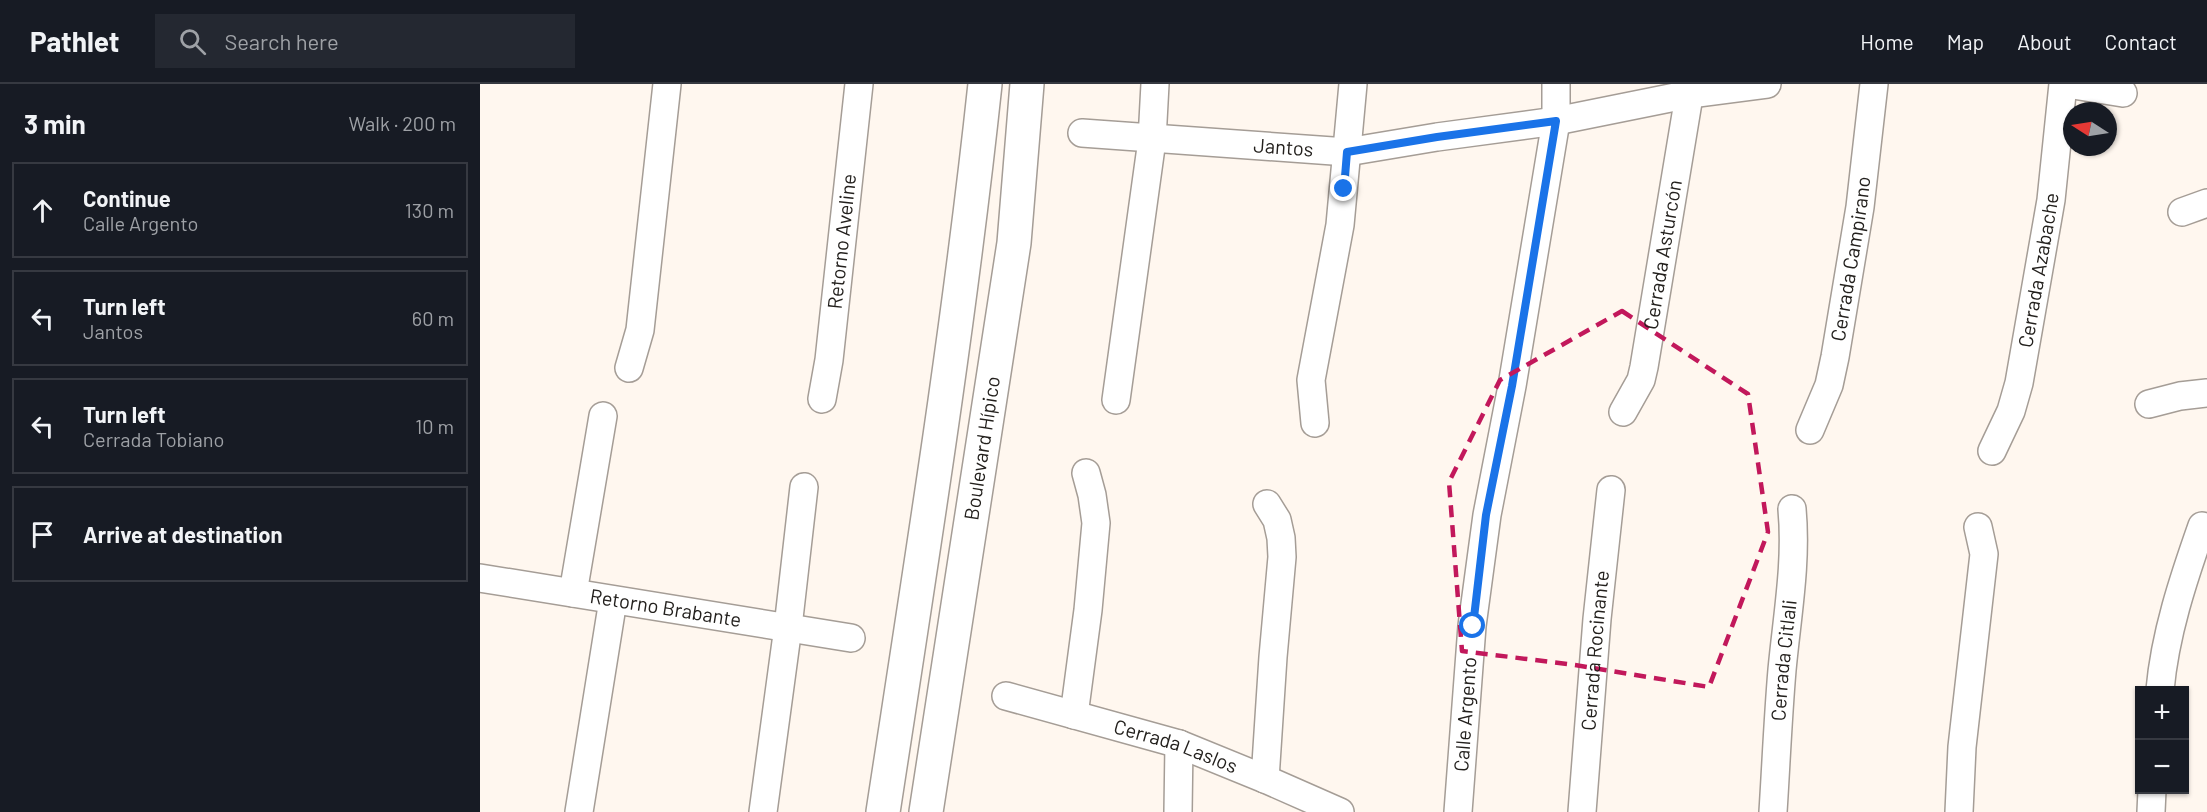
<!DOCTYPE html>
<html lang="en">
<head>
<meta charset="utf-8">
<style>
  :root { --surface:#171b24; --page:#242831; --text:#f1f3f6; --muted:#9ea1a6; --line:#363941 }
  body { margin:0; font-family:Barlow,sans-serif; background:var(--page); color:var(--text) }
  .controls { position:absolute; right:18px; bottom:18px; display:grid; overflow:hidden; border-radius:0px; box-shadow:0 2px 4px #0004 }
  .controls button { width:54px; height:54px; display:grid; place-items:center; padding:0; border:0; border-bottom:2px solid var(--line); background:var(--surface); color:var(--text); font:30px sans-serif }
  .compass { position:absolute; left:1583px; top:18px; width:54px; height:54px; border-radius:50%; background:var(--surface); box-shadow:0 2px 4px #0004; rotate:282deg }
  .stop { position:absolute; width:18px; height:18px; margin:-14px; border:4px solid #1a73e8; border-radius:50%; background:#fff }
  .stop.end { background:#1a73e8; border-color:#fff; box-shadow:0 2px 6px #0008 }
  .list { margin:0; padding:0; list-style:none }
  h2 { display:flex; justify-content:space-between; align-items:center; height:78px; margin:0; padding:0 24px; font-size:26px }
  h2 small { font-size:20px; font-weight:400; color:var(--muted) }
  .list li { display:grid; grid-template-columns:39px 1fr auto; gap:18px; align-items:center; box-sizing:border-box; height:96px; margin:0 12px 12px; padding:0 12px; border:2px solid var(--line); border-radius:0px }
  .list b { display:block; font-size:22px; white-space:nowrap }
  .list p { margin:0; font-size:20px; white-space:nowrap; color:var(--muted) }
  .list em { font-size:20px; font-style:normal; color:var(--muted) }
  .icon { flex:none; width:33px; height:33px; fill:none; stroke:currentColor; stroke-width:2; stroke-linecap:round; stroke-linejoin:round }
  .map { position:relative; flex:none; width:1727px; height:728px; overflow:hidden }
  header { display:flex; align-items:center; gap:36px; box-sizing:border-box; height:84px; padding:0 30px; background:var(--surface); border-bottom:2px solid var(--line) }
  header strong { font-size:28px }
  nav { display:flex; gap:33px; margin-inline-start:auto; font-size:21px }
  .search { width:420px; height:54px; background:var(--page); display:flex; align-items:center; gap:15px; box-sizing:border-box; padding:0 21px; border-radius:0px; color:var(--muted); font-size:22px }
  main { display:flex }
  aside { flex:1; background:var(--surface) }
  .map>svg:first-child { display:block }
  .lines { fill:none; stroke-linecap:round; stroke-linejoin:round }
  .street-casing { stroke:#a59d96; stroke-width:30 }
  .secondary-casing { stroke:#a59d96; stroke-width:36 }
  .street { stroke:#fff; stroke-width:27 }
  .secondary { stroke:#fff; stroke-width:33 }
  .route { stroke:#1a73e8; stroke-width:8 }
  .marked { fill:none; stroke:#c2185b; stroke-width:4.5; stroke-dasharray:12 8; stroke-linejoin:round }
  .labels { text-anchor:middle; stroke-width:5; stroke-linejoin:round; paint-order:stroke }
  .street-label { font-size:20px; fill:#23201d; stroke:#fff }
</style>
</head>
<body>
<header>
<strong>Pathlet</strong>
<div class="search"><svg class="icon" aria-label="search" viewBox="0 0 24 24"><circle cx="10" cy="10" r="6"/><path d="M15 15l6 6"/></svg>Search here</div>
<nav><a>Home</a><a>Map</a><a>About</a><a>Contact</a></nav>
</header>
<main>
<aside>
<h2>3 min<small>Walk · 200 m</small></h2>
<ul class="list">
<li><svg class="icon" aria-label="ahead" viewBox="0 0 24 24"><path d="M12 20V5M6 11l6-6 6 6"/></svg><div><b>Continue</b><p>Calle Argento</p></div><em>130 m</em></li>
<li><svg class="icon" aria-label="left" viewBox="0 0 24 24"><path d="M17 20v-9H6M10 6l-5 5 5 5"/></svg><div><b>Turn left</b><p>Jantos</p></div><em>60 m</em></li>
<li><svg class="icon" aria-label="left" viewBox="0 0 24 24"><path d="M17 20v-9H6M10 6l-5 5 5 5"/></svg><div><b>Turn left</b><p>Cerrada Tobiano</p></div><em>10 m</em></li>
<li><svg class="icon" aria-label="arrive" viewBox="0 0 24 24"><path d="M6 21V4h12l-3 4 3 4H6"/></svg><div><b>Arrive at destination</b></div></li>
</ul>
</aside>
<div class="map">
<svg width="1727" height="728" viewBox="0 0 1727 728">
  <rect width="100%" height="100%" fill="#fff7ef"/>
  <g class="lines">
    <defs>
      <g id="street">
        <polyline points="1587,0 1643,9"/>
        <path id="s1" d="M602 49 867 68 957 53 1076 37 1210 10 1287 0"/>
        <polyline points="1702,128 1727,119"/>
        <polyline points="149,284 160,246 187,0"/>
        <path id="s2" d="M342 315 349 276 379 0"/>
        <polyline points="636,316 672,56 675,0"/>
        <polyline points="1669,320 1700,312 1727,309"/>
        <path id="s3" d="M1143 328 1161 296 1164 283 1211 0"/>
        <polyline points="835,339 831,296 860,141 873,0"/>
        <path id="s4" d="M1330 346 1349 301 1355 273 1380 123 1394 0"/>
        <path id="s5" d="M1512 367 1531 327 1539 299 1571 116 1583 0"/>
        <path id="s6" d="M0 494 371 554"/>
        <polyline points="93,509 123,332"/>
        <path d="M1680 606C1685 550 1703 496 1722 442"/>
        <path id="s7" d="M526 612 699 660 785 695 860 728"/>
        <polyline points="594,631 608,526 616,439 612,411 606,389"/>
        <polyline points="785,695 793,573 802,473 801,454 797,436 787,420"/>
        <polyline points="99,728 133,516"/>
        <polyline points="283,728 308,543 324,403"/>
        <polyline points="698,728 699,660"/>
        <path id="s8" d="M978 728 992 542 1007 431 1032 302 1076 37V0"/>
        <path id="s9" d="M1102 728 1117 535 1131 406"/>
        <path id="s10" d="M1293 728C1296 681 1298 633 1302 586 1307 532 1317 479 1312 425"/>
        <polyline points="1479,728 1482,663 1504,470 1498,443"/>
        <polyline points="1671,728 1672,706"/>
      </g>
      <g id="secondary">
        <path d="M403 728C440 486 479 244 505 0"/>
        <path id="s11" d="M446 728 534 159 547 0"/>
      </g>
    </defs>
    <use href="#street" class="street-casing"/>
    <use href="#secondary" class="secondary-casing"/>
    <use href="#street" class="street"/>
    <use href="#secondary" class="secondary"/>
  </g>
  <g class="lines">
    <polyline class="route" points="864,105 867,68 957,53 1076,37 1032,302 1006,431 993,542"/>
  </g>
  <path class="marked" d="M1142 227 1268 310 1288 448 1229 603 1095 581 982 567 969 398 1020 296Z"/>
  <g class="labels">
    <g class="street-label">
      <text dy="7" stroke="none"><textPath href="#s1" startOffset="202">Jantos</textPath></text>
      <text dy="7" stroke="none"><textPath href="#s2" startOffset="159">Retorno Aveline</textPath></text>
      <text dy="7" stroke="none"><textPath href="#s3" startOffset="164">Cerrada Asturcón</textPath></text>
      <text dy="7" stroke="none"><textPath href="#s4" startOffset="177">Cerrada Campirano</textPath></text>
      <text dy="7" stroke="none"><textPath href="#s5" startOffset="188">Cerrada Azabache</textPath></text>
      <text dy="7" stroke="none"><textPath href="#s11" startOffset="368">Boulevard Hípico</textPath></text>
      <text dy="7" stroke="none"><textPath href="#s6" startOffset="188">Retorno Brabante</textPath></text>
      <text dy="7" stroke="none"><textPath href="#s9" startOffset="162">Cerrada Rocinante</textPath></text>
      <text dy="7" stroke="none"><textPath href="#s10" startOffset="152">Cerrada Citlali</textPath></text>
      <text dy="7" stroke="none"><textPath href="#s8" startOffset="98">Calle Argento</textPath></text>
      <text dy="7" stroke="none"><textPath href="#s7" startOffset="177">Cerrada Laslos</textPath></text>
    </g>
  </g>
</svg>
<div class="controls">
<button>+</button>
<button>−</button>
</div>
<svg class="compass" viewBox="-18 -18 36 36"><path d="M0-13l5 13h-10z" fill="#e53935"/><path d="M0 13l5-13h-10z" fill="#9ea1a6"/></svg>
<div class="stop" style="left:993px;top:542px"></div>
<div class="stop end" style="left:864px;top:105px"></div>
</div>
</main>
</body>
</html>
